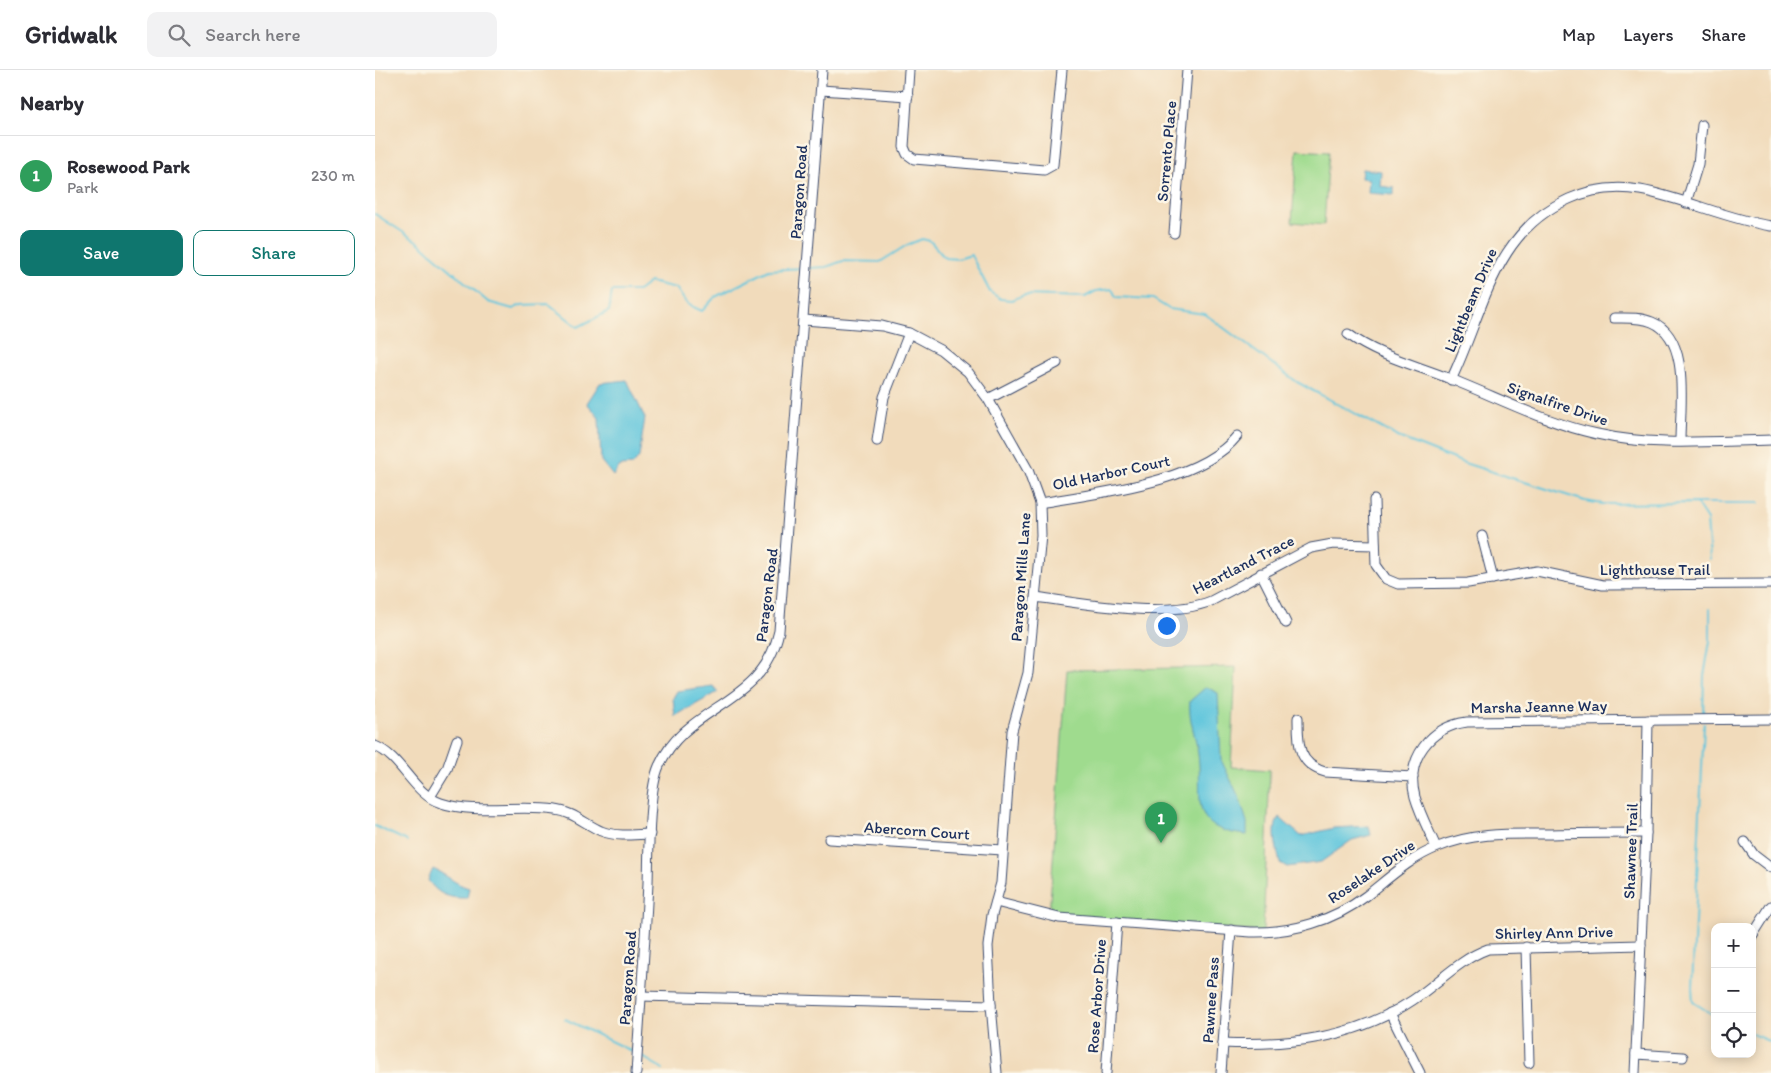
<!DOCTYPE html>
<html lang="en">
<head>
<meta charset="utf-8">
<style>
  :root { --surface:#fff; --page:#f2f2f3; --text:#2b2b33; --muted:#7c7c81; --line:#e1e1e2; --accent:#0f766e }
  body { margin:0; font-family:Itim,sans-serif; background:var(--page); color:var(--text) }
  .controls { position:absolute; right:15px; bottom:15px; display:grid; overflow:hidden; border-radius:10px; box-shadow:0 2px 12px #0003 }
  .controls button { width:45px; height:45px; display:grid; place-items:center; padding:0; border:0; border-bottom:1px solid var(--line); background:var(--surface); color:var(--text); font:25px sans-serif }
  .you { position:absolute; left:791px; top:555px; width:18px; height:18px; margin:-12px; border:4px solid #fff; border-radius:50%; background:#1a73e8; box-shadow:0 0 0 8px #1a73e833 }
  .badge { display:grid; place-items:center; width:32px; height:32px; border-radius:50%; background:var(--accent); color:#fff; font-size:16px; font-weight:700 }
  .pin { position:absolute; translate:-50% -41px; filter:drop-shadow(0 1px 2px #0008) }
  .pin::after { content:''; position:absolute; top:26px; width:18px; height:15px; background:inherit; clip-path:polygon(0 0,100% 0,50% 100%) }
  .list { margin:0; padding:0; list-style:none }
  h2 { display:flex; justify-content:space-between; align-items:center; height:65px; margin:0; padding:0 20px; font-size:21px }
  h2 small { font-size:16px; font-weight:400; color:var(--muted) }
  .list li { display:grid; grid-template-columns:32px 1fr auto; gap:15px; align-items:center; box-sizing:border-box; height:80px; padding:0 20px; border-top:1px solid var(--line) }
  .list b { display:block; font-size:19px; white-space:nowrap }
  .list p { margin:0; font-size:16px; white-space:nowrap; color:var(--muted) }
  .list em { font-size:16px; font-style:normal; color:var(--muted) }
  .actions { display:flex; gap:10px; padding:15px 20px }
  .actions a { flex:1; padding:11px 0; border:1px solid var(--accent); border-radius:10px; text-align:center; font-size:18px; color:var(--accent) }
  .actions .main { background:var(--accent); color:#fff }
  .icon { flex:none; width:28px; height:28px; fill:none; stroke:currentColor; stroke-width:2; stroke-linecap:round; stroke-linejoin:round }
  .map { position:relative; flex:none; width:1396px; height:1003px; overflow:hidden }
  header { display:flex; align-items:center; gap:30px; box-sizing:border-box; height:70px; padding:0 25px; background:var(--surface); border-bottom:1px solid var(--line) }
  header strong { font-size:24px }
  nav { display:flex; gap:28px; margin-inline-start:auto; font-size:18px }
  .search { width:350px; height:45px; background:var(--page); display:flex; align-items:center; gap:12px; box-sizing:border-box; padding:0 18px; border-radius:10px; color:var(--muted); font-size:19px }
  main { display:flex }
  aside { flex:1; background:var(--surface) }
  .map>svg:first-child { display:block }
  .green { fill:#9fdb8e; stroke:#5d8576 }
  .water { fill:#60c6dd; stroke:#3e7a9e }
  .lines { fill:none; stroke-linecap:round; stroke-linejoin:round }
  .stream { stroke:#60c6dd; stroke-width:2 }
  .minor-casing { stroke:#3b496c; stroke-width:11 }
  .minor { stroke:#fff; stroke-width:9 }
  .labels { text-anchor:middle; stroke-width:5; stroke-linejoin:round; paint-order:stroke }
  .street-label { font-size:16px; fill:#1b2f5e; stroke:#fcf5e5 }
</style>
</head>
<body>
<header>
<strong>Gridwalk</strong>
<div class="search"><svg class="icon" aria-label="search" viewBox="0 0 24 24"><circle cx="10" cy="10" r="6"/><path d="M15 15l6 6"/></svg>Search here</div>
<nav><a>Map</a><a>Layers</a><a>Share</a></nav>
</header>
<main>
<aside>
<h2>Nearby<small></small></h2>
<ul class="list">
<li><span class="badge" style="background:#2e9e5b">1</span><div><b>Rosewood Park</b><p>Park</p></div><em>230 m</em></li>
</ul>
<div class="actions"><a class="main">Save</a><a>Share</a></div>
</aside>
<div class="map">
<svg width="1396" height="1003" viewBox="0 0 1396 1003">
  <rect width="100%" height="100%" fill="#fcf5e5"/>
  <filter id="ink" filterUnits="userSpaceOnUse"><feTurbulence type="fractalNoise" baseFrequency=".02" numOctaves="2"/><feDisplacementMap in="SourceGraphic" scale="10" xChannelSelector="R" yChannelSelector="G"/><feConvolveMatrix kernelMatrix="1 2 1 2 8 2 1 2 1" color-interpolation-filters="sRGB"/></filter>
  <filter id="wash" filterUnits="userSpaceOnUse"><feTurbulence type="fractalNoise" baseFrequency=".0096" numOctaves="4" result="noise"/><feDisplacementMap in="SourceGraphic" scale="20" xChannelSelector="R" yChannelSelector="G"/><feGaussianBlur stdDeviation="1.12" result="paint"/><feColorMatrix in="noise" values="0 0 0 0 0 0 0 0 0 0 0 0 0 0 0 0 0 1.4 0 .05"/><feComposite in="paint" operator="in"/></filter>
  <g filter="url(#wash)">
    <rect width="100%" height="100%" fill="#f1dbbb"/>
    <g class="green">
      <polygon points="922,80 954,82 949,155 917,152"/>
      <polygon points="861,597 856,697 895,700 888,862 674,845 692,600"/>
    </g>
    <g class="water">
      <polygon points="987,99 1006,101 1005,116 1019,118 1019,125 993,123 994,109 986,108"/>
      <polygon points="252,310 270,348 264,387 258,395 245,396 238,406 226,391 224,348 212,333 225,313"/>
      <polygon points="338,616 343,622 300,646 298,628 302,621"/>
      <path d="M831 617 843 623 846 690 864 727 872 752V765C810 759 829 728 823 684 821 665 813 650 815 631Z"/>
      <path d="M904 747 926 766 959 758 994 756 996 765 977 770 946 792 912 797 905 793C902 779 896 760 904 747Z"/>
      <path d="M58 799C72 805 80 814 94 818L92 828C74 829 62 824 53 810Z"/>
    </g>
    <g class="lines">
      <g class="stream">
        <polyline points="0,144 43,172 113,232 138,239 146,235 174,234 203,257 234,241 237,221 263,221 275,212 301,218 312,234 327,241 340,227 394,200 429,198"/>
        <polyline points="434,198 451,197 468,191 505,192 532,175 547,169 555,171 570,188 583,189 596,185 615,222 626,229 636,230 650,225 710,227 721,221 737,219 741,227 778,229 794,239 830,244 922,312 1023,367 1086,392 1210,431 1228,434 1321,433 1332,450 1335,489"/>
        <polyline points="1321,433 1384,433"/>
        <polyline points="1328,646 1329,606 1335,571 1335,539"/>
        <polyline points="1329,654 1317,918 1318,932 1340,946"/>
        <polyline points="0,756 32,771"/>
        <polyline points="190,949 260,983"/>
        <polyline points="1377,964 1396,972"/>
        <polyline points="266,986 288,999"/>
      </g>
    </g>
  </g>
  <g filter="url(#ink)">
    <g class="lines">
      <defs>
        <g id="minor">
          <polyline points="534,0 529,77 532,84 539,89 669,100 678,95 687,0"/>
          <polyline points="446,20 533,26"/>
          <polyline points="1311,133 1323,94 1327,55"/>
          <polyline points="799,163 812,0"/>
          <path d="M1239 248C1251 248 1265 247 1277 252 1316 268 1305 336 1305 371"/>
          <polyline points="429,250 507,256 534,263 566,280 593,302 613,329 653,400 665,433 666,465 653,603 637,661 626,813 617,845 613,876 616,935"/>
          <path d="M973 264C1001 285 1040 295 1073 308 1122 327 1171 353 1222 364 1278 377 1339 371 1396 370"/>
          <path d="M1076 310C1109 242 1118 162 1194 129 1216 119 1241 116 1265 120 1309 128 1351 149 1396 156"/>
          <polyline points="613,329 682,293"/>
          <polyline points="502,371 509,327 534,263"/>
          <polyline points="999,430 1001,495 1011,509 1023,514 1093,513 1162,501 1228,515 1396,514"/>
          <path d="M665 433C722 423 825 413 862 366"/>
          <polyline points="1107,466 1118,509"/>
          <polyline points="886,503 911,553"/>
          <path d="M661 527C710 534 791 549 836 531L936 478 958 474 1000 475"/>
          <path d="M923 648C923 672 922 694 950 702L1038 707"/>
          <path d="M0 676C27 687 38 724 66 733 103 745 143 734 181 740 198 742 210 754 226 761 241 767 259 765 275 764"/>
          <polyline points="55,727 72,699 82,670"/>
          <polyline points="454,769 628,780"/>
          <polyline points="1370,772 1379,785 1396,798"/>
          <path d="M1061 777C1054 761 1045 744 1040 727 1030 689 1055 657 1092 652L1396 649"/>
          <path d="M621 832 684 848 876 862C917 863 958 851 991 826 1014 808 1035 788 1063 777 1099 762 1137 764 1176 764 1207 763 1239 763 1271 763"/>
          <polyline points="1377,866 1396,836"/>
          <polyline points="1151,877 1154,993"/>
          <polyline points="266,926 616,935 622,1003"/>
          <polyline points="1015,943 1045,1003"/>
          <path d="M848 973C914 976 981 968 1038 930 1062 914 1085 889 1113 879L1266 875"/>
          <polyline points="1261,984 1308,987"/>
          <path d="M261 1003C265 940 270 876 273 813 274 784 273 721 284 696 312 633 388 637 404 561L447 0"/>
          <polyline points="731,1003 742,852"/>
          <polyline points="846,1003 856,860"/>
          <polyline points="1260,1003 1271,763 1273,650"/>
        </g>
      </defs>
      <use href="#minor" class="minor-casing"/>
      <use href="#minor" class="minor"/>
    </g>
  </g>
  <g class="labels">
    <g class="street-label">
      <text transform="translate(791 81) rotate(-85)" y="6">Sorrento Place</text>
      <text transform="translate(423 122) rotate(-86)" y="6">Paragon Road</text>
      <text transform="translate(1095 230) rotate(-67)" y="6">Lightbeam Drive</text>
      <text transform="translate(1183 333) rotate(19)" y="6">Signalfire Drive</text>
      <text transform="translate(736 402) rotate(-12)" y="6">Old Harbor Court</text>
      <text transform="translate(868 494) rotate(-27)" y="6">Heartland Trace</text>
      <text x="1280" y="505">Lighthouse Trail</text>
      <text transform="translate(645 507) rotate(-86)" y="6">Paragon Mills Lane</text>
      <text transform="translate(391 525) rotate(-83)" y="6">Paragon Road</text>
      <text transform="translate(1164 636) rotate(-1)" y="6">Marsha Jeanne Way</text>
      <text transform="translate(542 760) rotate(4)" y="6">Abercorn Court</text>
      <text transform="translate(1255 781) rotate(-88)" y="6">Shawnee Trail</text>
      <text transform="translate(996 801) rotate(-34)" y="6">Roselake Drive</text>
      <text transform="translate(1179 862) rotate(-1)" y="6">Shirley Ann Drive</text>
      <text transform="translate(252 908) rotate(-86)" y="6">Paragon Road</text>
      <text transform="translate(721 926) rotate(-86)" y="6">Rose Arbor Drive</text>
      <text transform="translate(835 930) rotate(-86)" y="6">Pawnee Pass</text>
    </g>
  </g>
</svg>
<div class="controls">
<button>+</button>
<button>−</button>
<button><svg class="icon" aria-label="locate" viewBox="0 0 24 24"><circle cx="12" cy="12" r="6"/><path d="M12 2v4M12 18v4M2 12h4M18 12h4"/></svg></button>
</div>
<div class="you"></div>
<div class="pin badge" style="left:786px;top:773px;background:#2e9e5b">1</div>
</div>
</main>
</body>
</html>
